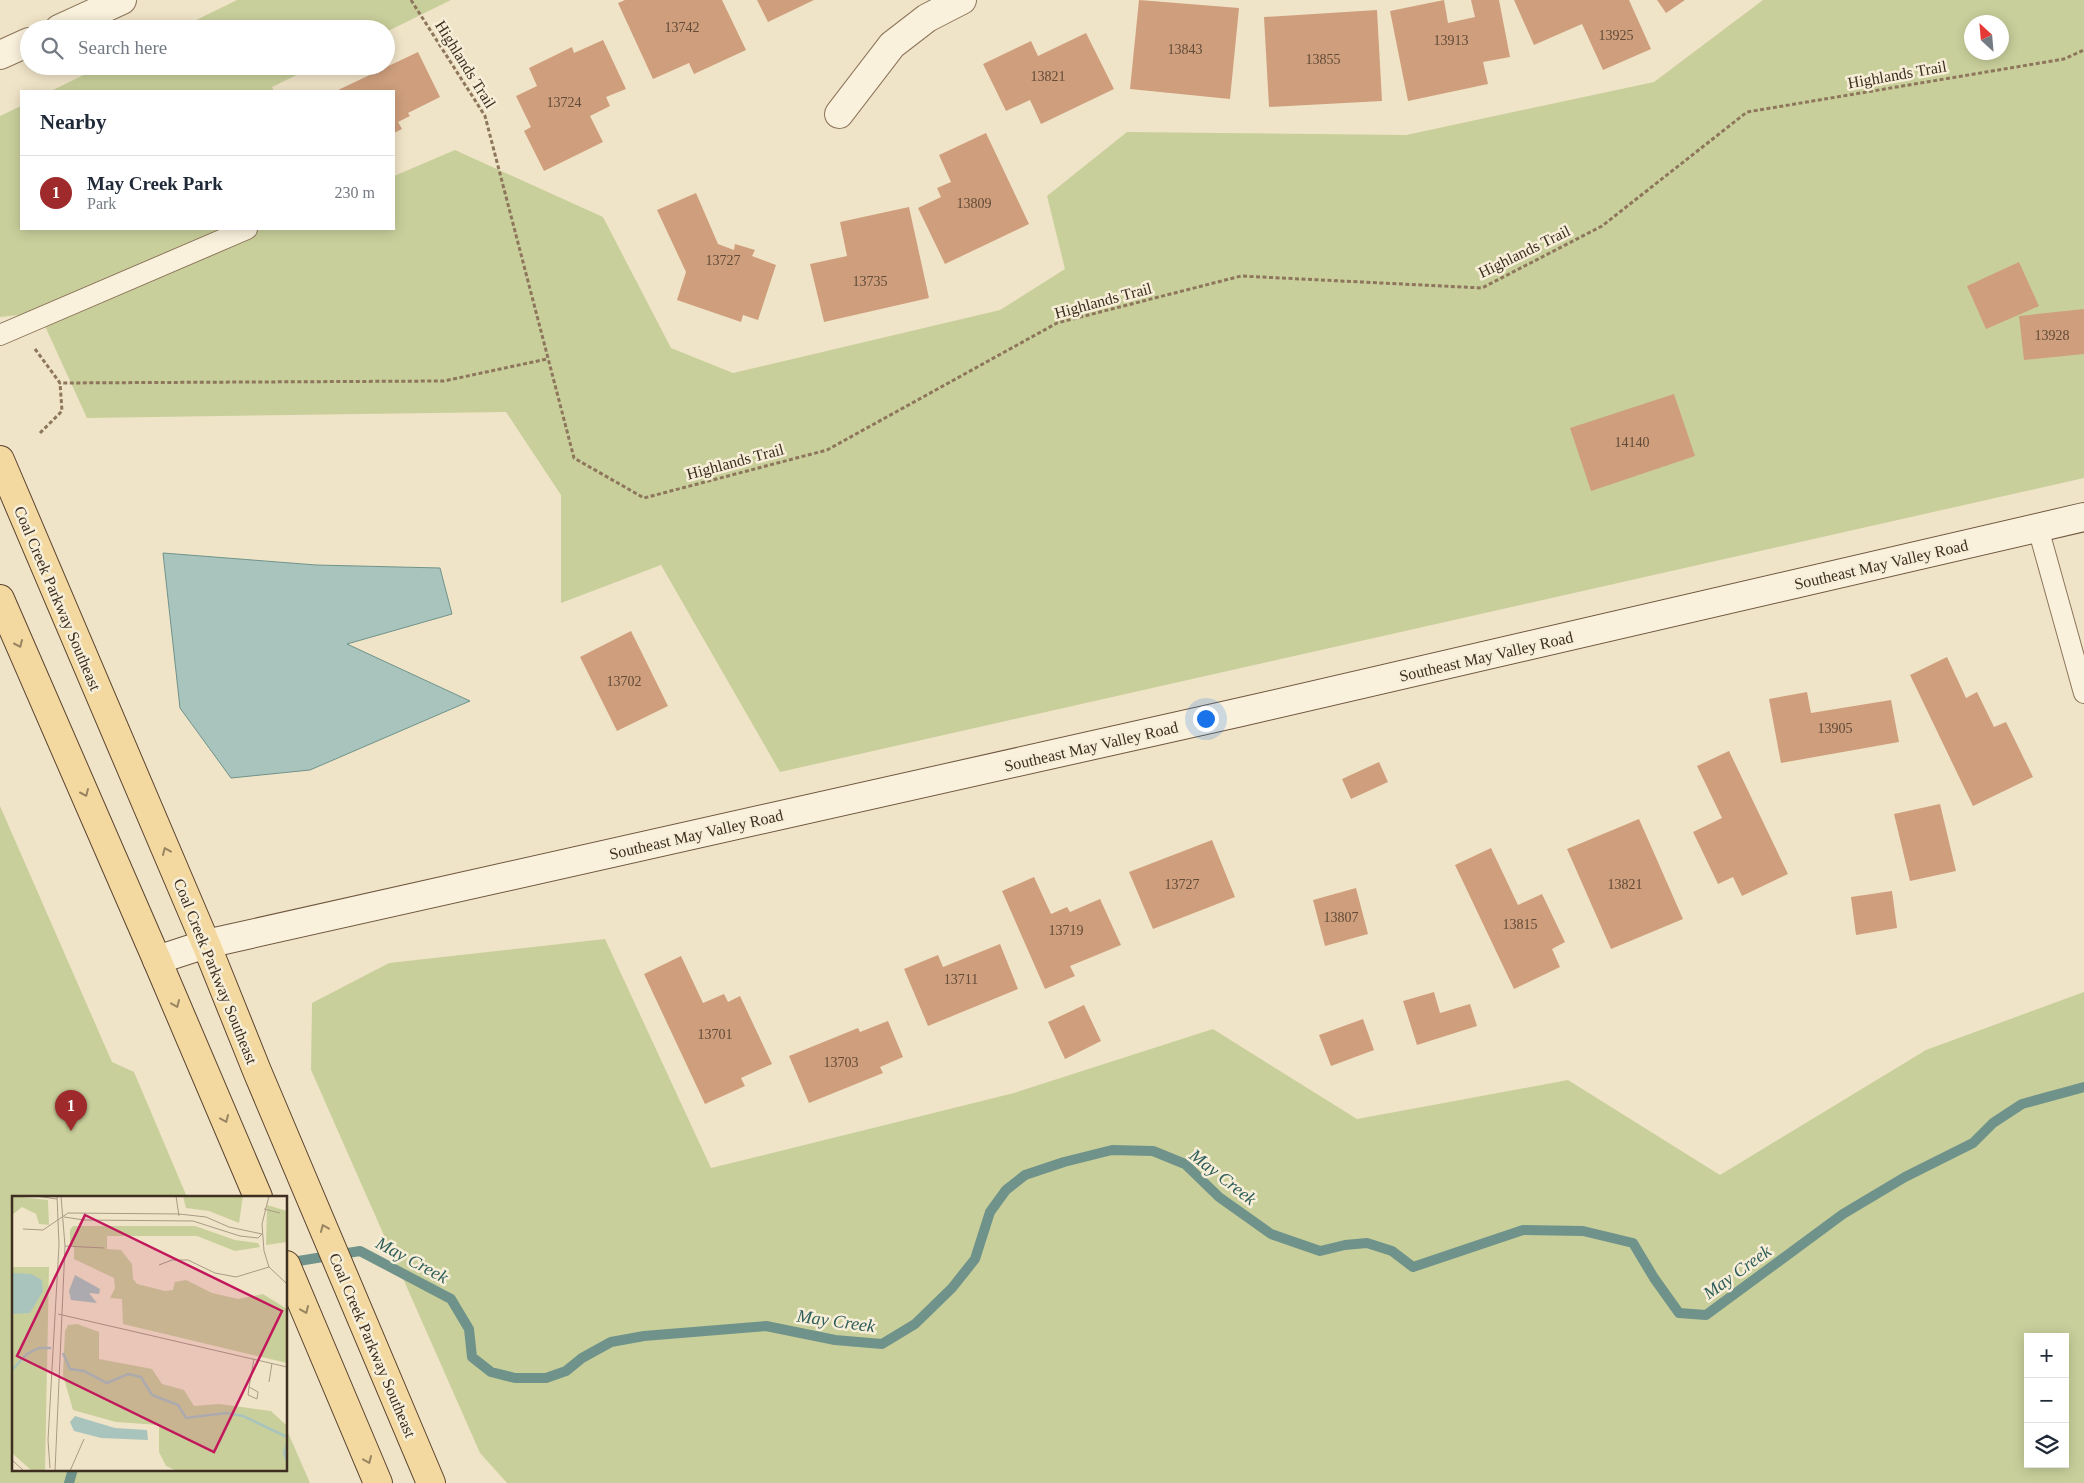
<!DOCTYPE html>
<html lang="en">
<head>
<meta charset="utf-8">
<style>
  :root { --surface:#fff; --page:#f2f2f3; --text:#1f2937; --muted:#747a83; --line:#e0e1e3; --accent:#9e2a2b }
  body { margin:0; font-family:Georgia,serif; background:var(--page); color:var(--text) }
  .controls { position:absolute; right:15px; bottom:15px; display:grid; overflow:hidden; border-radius:0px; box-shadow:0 2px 12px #0003 }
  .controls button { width:45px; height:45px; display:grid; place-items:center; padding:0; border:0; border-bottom:1px solid var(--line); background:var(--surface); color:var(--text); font:25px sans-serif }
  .compass { position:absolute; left:1964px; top:15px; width:45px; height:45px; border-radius:50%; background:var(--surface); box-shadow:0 2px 12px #0003; rotate:334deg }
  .you { position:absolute; left:1205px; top:718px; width:18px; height:18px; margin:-12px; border:4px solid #fff; border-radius:50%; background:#1a73e8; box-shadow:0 0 0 8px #1a73e833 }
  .badge { display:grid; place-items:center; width:32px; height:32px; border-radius:50%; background:var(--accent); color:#fff; font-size:16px; font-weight:700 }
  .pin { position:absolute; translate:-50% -41px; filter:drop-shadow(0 1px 2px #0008) }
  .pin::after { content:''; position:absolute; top:26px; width:18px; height:15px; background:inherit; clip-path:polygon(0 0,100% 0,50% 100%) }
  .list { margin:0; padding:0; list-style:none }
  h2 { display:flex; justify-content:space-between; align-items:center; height:65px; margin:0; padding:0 20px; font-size:21px }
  h2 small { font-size:16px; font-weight:400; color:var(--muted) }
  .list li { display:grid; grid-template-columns:32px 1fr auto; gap:15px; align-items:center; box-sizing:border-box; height:75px; padding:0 20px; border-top:1px solid var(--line) }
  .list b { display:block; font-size:19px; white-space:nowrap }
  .list p { margin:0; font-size:16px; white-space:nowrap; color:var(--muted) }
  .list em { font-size:16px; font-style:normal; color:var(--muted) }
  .icon { flex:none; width:28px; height:28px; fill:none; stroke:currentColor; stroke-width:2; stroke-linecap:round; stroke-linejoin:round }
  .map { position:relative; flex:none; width:2084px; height:1483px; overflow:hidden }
  .search { position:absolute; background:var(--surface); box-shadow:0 2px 12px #0003; left:20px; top:20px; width:375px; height:55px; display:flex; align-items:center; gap:12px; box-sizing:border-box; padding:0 18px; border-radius:28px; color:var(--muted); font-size:19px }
  .panel { position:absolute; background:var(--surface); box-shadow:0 2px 12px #0003; left:20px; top:90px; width:375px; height:140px; border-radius:0px }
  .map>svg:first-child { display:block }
  .green { fill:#c9cf9b; fill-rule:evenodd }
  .water { fill:#a9c4bc; stroke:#6f938a }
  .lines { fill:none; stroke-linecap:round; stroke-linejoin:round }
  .stream { stroke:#6f938a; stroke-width:10 }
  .building { fill:#cf9f7d }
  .lane-casing { stroke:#8d765c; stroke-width:22 }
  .street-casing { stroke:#8d765c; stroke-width:30 }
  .secondary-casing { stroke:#6f573f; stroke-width:30 }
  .primary-casing { stroke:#5b4430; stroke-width:30 }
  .path { stroke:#8d765c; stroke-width:3; stroke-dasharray:4 2.5; stroke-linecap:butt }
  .lane { stroke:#faf1dc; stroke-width:20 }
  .street { stroke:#faf1dc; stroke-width:28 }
  .secondary { stroke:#faf1dc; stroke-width:28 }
  .primary { stroke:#f3d9a0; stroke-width:28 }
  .oneway { stroke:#988460 }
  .labels { text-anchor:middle; stroke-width:5; stroke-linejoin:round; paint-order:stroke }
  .number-label { font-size:14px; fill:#624a37 }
  .street-label { font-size:16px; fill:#3d2e20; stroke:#f7eed8 }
  .water-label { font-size:18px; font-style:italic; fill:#2f5d5a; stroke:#f7eed8 }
  .inset-river { fill:none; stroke:#a9c4bc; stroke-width:2.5 }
  .inset-road { fill:none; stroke:#a89b85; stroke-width:1 }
  .view { fill:#c2185b; fill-opacity:0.15; stroke:#c2185b; stroke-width:2.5 }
  .inset-edge { fill:none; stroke:#3d2e20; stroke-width:2.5 }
</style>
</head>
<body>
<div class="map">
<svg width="2084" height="1483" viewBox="0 0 2084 1483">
  <rect width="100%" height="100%" fill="#f0e4c8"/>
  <g class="green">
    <polygon points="237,0 451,0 386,32 386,29 178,29"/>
    <path d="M1763 0H2084V478L780 772 661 565 561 603V495L506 412 87 418 39 313 0 317V116L21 106V229H394V176L455 150 603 217 671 348 733 373 1000 310 1065 269 1047 196 1127 132 1406 135 1654 82ZM1972 22H2002V52H1972Z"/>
    <polygon points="102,66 315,66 272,87 274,91 51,91"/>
    <polygon points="0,806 112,1062 134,1072 187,1197 14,1197 14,1469 286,1469 286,1428 310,1483 0,1483"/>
    <path d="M605 939 711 1168 1014 1093 1213 1029 1357 1119 1568 1080 1720 1175 1926 1050 2084 992V1483H507L480 1453 311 1070 312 1003 389 963ZM2028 1337H2065V1464H2028Z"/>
  </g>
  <polygon class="water" points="163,553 316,565 440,568 452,614 347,644 470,701 310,770 231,778 180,708"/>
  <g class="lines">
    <g class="stream">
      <polyline points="286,1263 360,1251 451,1299 469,1329 472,1357 491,1372 515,1378 546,1378 566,1371 582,1358 611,1342 644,1336 766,1326 835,1340 882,1344 915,1324 952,1288 975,1259 990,1212 1006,1190 1025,1175 1064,1162 1112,1150 1153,1151 1185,1164 1219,1197 1271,1234 1320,1251 1345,1245 1367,1243 1392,1251 1413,1267 1523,1230 1583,1231 1633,1243 1654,1278 1679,1313 1706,1315 1843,1214 1905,1177 1973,1143 1993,1123 2022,1104 2084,1087"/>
      <polyline points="69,1483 73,1469"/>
    </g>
  </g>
  <g class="building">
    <polygon points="625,0 722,0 746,50 694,74 689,63 653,79 618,3"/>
    <polygon points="757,0 814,0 768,22"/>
    <polygon points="1139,0 1239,8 1230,99 1130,89"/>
    <polygon points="1444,0 1448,23 1475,17 1471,0 1499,0 1510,57 1483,62 1488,84 1408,101 1390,11"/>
    <polygon points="1514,0 1629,0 1651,49 1603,70 1582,24 1534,45"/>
    <polygon points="1657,0 1685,0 1666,13"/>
    <polygon points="1377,10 1382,101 1269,107 1264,17"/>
    <polygon points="1086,33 1114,89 1041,124 1030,100 1006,111 983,64 1031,41 1038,56"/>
    <polygon points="603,40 626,89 606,97 610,106 590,116 603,142 544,171 524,131 531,127 516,96 537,86 529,68 572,47 574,53"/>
    <polygon points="418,52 440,97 408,113 410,116 398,122 402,129 394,133 394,91 336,91"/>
    <polygon points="986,133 1029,224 945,264 918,208 941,197 937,188 951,182 939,155"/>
    <polygon points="696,193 718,244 734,250 735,244 755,250 752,256 776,265 758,320 743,315 741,322 677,300 686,272 657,210"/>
    <polygon points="909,207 929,298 824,322 810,264 847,256 840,222"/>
    <polygon points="2019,262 2039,306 1986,329 1967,286"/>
    <polygon points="2084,309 2084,354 2024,360 2019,316"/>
    <polygon points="1674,394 1695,456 1591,491 1570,428"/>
    <polygon points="631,631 668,706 617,731 580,657"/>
    <polygon points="1947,657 1966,698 1977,692 1994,727 2006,722 2033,777 1973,806 1910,675"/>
    <polygon points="1807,692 1811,713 1891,700 1899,742 1781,763 1769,699"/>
    <polygon points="1729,751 1788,874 1742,896 1733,877 1718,884 1693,832 1722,818 1697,766"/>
    <polygon points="1379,762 1388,782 1351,799 1342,779"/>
    <polygon points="1940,804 1956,871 1910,881 1894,814"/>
    <polygon points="1639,819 1683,919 1611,949 1567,849"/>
    <polygon points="1212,840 1235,897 1153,929 1129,872"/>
    <polygon points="1491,848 1518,905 1542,894 1565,942 1552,949 1560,967 1514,989 1455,865"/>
    <polygon points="1034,877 1051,914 1067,907 1070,912 1100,899 1121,945 1070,966 1075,976 1045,989 1002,891"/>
    <polygon points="1356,888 1368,934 1325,946 1313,900"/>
    <polygon points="1892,891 1897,928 1856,935 1851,897"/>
    <polygon points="1000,944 1018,989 928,1026 904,969 938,955 943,967"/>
    <polygon points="681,956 703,1003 724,994 728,1002 740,996 772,1064 741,1078 745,1086 705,1104 644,974"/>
    <polygon points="1434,992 1440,1013 1470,1004 1477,1026 1417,1045 1403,1001"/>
    <polygon points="1084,1005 1101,1041 1065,1059 1048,1022"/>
    <polygon points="1363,1019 1374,1050 1331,1066 1319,1035"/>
    <polygon points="888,1021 903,1057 880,1067 883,1073 809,1103 789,1056 858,1028 860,1032"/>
  </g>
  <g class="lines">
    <defs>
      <g id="lane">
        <polyline points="0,335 247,229"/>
        <polyline points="2038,528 2084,693"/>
      </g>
      <g id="street">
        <polyline points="59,29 122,0"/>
        <polyline points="0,55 29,42"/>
        <polyline points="839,114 892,45 927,18 962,0"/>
      </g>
      <polyline id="secondary" points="157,960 206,944 1241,712 2084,517"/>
      <g id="primary">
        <polyline points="0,460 206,944 257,1071 431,1483"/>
        <polyline points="0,599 157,960 258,1197"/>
        <polyline points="286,1265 378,1483"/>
      </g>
    </defs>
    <use href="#lane" class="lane-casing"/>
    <use href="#street" class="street-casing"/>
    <use href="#secondary" class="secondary-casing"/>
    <use href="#primary" class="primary-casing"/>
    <g class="path">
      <polyline points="411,0 485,116 574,458 644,498 827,450 1057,323 1241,276 1482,288 1602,226 1747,112 2064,59 2084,50"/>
      <polyline points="35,349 60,383 444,381 547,359"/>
      <polyline points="40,433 62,411 60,383"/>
    </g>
    <use href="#lane" class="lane"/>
    <use href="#street" class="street"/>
    <use href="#secondary" class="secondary"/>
    <use href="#primary" class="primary"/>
  </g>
  <defs><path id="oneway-chevron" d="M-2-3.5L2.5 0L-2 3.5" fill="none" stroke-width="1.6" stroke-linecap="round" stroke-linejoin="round" transform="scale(1.25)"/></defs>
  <g class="oneway">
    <use href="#oneway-chevron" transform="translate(19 644) rotate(66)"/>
    <use href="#oneway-chevron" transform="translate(85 793) rotate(66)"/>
    <use href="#oneway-chevron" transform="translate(166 851) rotate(-113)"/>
    <use href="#oneway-chevron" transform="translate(176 1004) rotate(67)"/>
    <use href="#oneway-chevron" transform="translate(225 1119) rotate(67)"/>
    <use href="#oneway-chevron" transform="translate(324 1228) rotate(-113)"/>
    <use href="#oneway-chevron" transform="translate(305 1310) rotate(67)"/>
    <use href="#oneway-chevron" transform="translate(368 1460) rotate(67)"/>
  </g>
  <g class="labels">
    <g class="number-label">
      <text x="682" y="32">13742</text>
      <text x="1616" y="40">13925</text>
      <text x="1451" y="45">13913</text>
      <text x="1185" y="54">13843</text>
      <text x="1323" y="64">13855</text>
      <text x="1048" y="81">13821</text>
      <text x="564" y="107">13724</text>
      <text x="974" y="208">13809</text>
      <text x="723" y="265">13727</text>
      <text x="870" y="286">13735</text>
      <text x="2052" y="340">13928</text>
      <text x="1632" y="447">14140</text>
      <text x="624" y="686">13702</text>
      <text x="1835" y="733">13905</text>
      <text x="1182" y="889">13727</text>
      <text x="1625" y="889">13821</text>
      <text x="1341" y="922">13807</text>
      <text x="1520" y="929">13815</text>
      <text x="1066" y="935">13719</text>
      <text x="961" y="984">13711</text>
      <text x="715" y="1039">13701</text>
      <text x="841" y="1067">13703</text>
    </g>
    <g class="street-label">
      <text transform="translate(466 64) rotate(58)" y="6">Highlands Trail</text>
      <text transform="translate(1897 74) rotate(-10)" y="6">Highlands Trail</text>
      <text transform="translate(1524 251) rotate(-26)" y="6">Highlands Trail</text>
      <text transform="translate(1103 300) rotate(-15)" y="6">Highlands Trail</text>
      <text transform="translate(735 461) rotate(-15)" y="6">Highlands Trail</text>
      <text transform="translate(1881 564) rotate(-13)" y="6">Southeast May Valley Road</text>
      <text transform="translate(58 598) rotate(67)" y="6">Coal Creek Parkway Southeast</text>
      <text transform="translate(1486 656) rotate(-13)" y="6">Southeast May Valley Road</text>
      <text transform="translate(1091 746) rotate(-13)" y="6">Southeast May Valley Road</text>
      <text transform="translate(696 834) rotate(-13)" y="6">Southeast May Valley Road</text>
      <text transform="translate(216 971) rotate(68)" y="6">Coal Creek Parkway Southeast</text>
      <text transform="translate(373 1345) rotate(67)" y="6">Coal Creek Parkway Southeast</text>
    </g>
    <g class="water-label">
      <text transform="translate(1223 1177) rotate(38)" y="6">May Creek</text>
      <text transform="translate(412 1260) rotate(28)" y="6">May Creek</text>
      <text transform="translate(1737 1272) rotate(-36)" y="6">May Creek</text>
      <text transform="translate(836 1321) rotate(8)" y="6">May Creek</text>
    </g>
  </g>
  <g transform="translate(12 1196)">
    <rect width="275" height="275" fill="#f0e4c8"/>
    <path d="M0 0 36 4 37 29 27 28 24 18 10 11 0 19ZM171 0H231L227 27 197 15 174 12ZM255 9 275 15V46L254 49ZM61 30H183L223 44 246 47 248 51 223 55 185 40H95V53L109 54 120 68 121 83 125 88 153 95 161 94 163 86 174 84 200 97 226 103 251 98 275 113V167L111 128 110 103 98 102 103 92 102 82 62 63V51L58 49V34ZM0 71H37L33 275H20L0 257ZM65 128 87 136V163L140 173 150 188 172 194 182 210 207 208 259 215 275 230V275H165L154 270 147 256V229L104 226 61 214 51 179 53 135 56 129Z" fill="#c9cf9b"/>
    <path d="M0 77 19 78 30 84 31 95 18 117 0 118ZM63 79 88 93 87 98 77 97 85 107 59 104 57 95ZM63 220 103 232 135 234 136 244 89 242 62 235 58 226Z" fill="#a9c4bc"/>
    <path class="inset-river" d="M51 157 58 173 72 175 95 187 116 178 129 181 140 199 166 209 174 222 214 217 231 220 275 241M0 174 15 158 27 152H39M275 248 272 257 275 265"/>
    <path class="inset-road" d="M24 0 45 3M164 0 167 20M257 0 250 28 252 55 257 71M252 13 268 17M52 21 72 24 181 25 228 40 246 42 250 38M11 33 31 34 56 17 167 18 194 21 217 31 250 38M53 50 92 52M147 69 160 64H176L203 77 224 81 257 71 275 88M46 118 275 171M257 186 260 167M237 191 246 196 245 203 236 199 237 191 242 163M0 264 12 275M38 272 36 244 47 49 45 0M43 275 53 50 49 0M58 275 72 243"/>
    <path class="view" d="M73 19 270 115 202 256 5 160Z"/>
    <rect width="275" height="275" class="inset-edge"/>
  </g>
</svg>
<div class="controls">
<button>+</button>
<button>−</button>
<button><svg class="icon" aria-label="layers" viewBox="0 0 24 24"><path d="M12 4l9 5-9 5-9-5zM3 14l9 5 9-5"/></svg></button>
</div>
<svg class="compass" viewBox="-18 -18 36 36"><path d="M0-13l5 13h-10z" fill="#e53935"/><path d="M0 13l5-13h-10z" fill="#747a83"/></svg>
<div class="you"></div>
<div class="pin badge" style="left:71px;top:1131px">1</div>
<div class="search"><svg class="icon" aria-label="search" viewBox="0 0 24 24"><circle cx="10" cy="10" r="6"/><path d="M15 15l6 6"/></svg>Search here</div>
<section class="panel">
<h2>Nearby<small></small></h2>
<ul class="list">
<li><span class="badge">1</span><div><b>May Creek Park</b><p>Park</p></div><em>230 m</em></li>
</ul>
</section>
</div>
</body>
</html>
